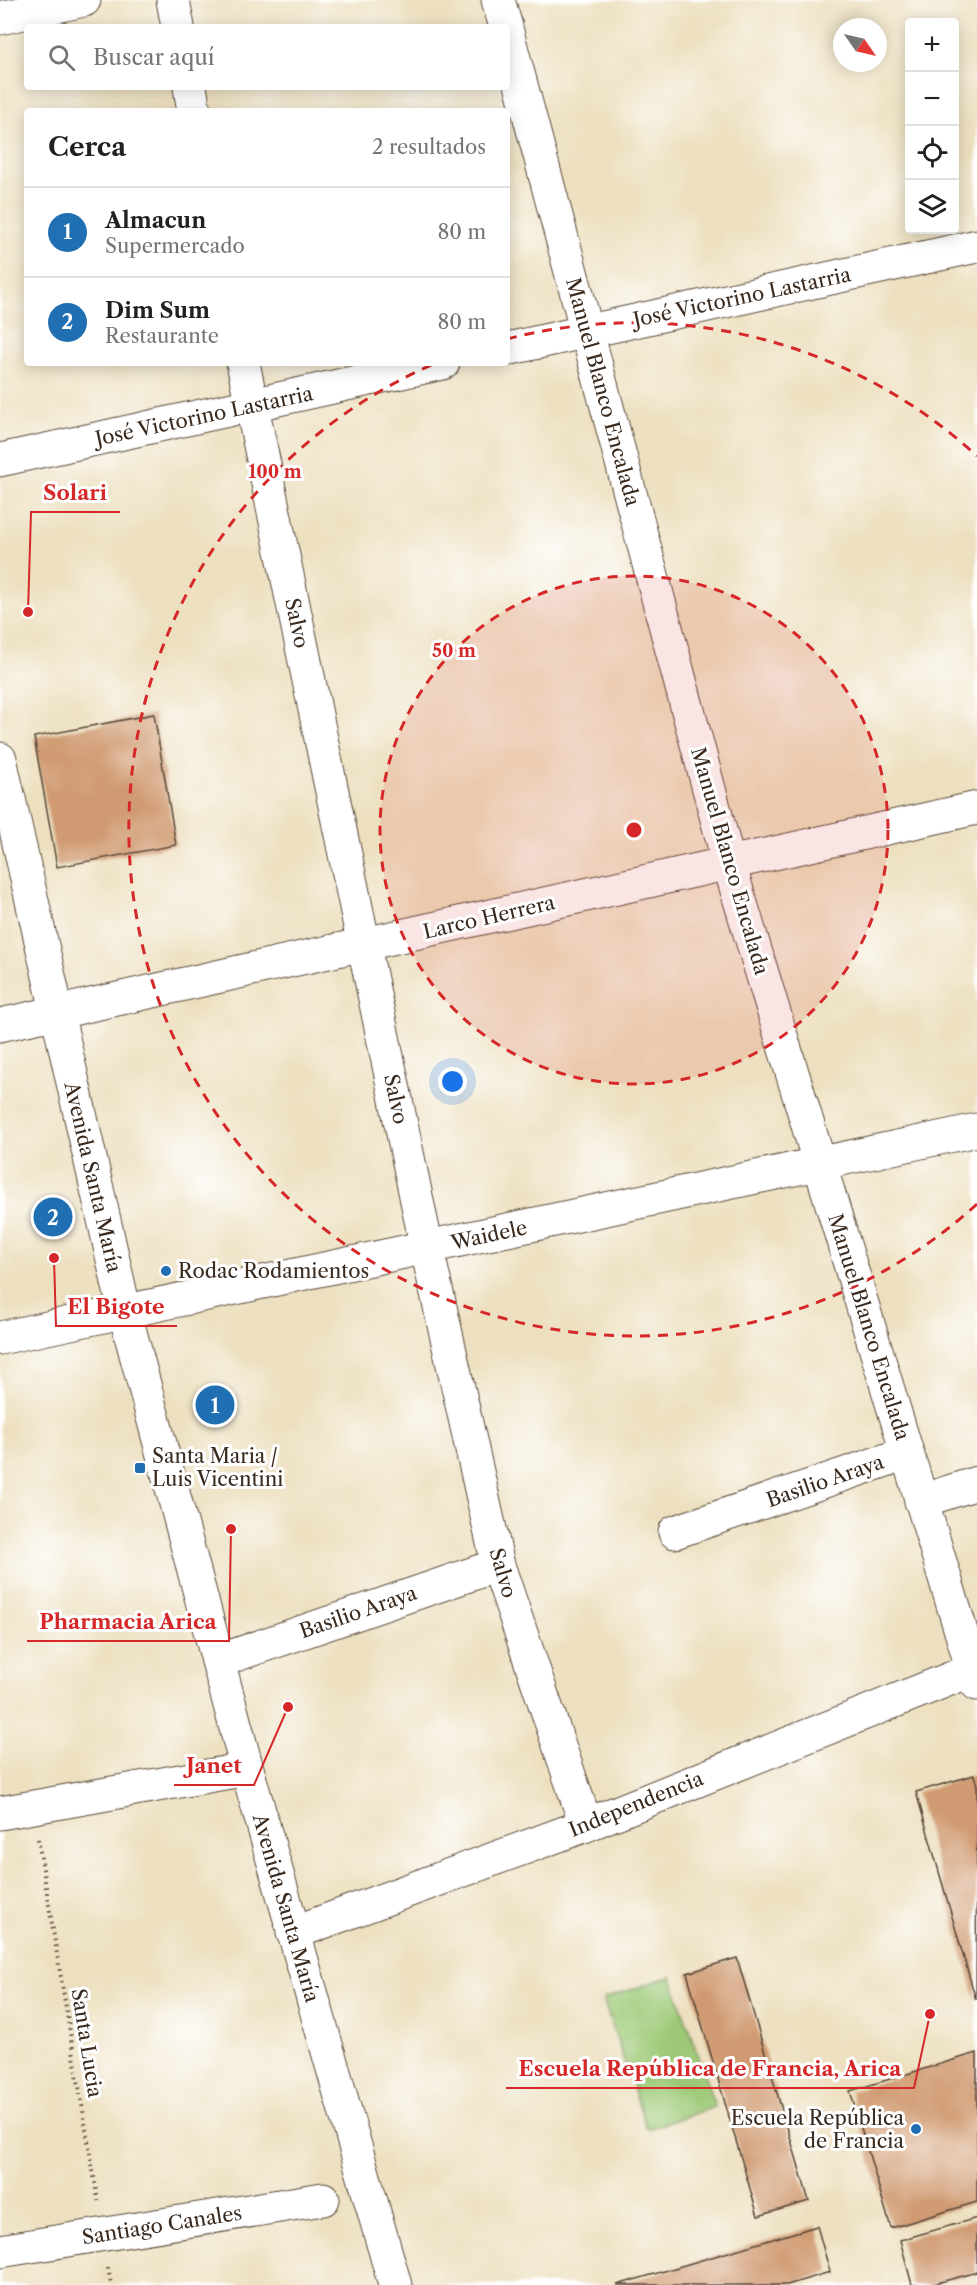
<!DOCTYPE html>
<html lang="es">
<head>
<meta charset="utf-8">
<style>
  :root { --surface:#fff; --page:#f2f2f2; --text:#202124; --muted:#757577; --line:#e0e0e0; --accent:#1f6fb2 }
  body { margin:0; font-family:"Libre Caslon Text",serif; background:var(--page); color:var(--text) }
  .controls { position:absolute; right:18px; top:18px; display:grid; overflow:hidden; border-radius:6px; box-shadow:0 3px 15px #0003 }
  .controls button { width:54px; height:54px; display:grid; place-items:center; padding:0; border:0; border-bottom:2px solid var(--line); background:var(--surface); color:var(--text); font:30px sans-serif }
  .compass { position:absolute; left:833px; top:18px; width:54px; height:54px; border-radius:50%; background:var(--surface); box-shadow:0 3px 15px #0003; rotate:124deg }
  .you { position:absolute; left:453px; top:1082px; width:21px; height:21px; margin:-15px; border:4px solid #fff; border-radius:50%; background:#1a73e8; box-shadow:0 0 0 9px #1a73e833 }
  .badge { display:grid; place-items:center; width:39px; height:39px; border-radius:50%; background:var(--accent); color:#fff; font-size:20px; font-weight:700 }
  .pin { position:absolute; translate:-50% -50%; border:3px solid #fff; box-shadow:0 2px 6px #0006 }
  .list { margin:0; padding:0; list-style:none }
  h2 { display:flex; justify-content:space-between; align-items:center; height:78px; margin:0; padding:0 24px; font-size:26px }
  h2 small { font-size:20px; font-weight:400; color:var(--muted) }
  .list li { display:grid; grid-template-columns:39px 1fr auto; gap:18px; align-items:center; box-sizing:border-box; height:90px; padding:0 24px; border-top:2px solid var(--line) }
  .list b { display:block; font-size:22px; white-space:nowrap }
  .list p { margin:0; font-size:20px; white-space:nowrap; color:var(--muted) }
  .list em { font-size:20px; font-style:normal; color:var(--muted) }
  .icon { flex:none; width:33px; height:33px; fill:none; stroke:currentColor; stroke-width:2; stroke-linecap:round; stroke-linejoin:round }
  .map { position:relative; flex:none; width:977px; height:2285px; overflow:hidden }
  .search { position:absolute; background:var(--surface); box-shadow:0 3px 15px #0003; left:24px; top:24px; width:486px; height:66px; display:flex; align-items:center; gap:15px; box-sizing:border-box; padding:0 21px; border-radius:6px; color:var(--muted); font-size:22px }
  .panel { position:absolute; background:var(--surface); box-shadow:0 3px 15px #0003; left:24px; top:108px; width:486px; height:258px; border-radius:6px }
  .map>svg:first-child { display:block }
  .garden { fill:#9dc976; stroke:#6c7a4a; stroke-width:1.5 }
  .building { fill:#d09b72 }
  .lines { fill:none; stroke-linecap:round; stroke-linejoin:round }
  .street-casing { stroke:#564536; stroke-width:35 }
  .secondary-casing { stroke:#564536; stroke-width:35 }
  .path { stroke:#564536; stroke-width:4; stroke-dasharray:1.5 4.5; stroke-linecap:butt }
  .street { stroke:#fff; stroke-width:33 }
  .secondary { stroke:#fff; stroke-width:33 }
  .ring { fill:none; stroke:#d62828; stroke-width:3; stroke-dasharray:10 8 }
  .poi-dot { fill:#1f6fb2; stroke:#fff; stroke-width:2 }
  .labels { text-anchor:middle; stroke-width:6; stroke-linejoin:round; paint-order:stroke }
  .street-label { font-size:20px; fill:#3b2a1e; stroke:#fff }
  .poi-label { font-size:20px; fill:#3b2a1e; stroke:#fff; text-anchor:start }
  .centre { fill:#d62828; stroke:#fff; stroke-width:3 }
  .ring-label { font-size:18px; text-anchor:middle; font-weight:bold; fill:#d62828; stroke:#fff; stroke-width:6; stroke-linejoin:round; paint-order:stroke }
  .leader { fill:none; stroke:#d62828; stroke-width:2 }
  .callout-dot { fill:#d62828; stroke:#fff; stroke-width:2 }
  .callout-label { font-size:21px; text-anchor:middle; font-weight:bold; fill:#d62828; stroke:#fff; stroke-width:6; stroke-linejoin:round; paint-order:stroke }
</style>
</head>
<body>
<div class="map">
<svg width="977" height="2285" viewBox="0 0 977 2285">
  <rect width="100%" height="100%" fill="#fff"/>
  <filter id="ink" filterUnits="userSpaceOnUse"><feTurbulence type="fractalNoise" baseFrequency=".0167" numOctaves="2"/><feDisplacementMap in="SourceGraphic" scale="12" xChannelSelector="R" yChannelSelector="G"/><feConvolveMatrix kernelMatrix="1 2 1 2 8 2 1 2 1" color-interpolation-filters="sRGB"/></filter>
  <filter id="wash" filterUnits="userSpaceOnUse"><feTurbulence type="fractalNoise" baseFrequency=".008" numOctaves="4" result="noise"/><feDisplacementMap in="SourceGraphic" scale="24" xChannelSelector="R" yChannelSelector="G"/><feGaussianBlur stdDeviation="1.35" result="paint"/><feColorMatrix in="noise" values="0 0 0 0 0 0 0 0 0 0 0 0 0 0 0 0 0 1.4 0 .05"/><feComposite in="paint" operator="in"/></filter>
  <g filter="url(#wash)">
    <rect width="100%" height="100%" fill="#ede0c0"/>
    <polygon class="garden" points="671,1976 715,2107 647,2129 603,1999"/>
    <g id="blocks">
      <g class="building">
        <polygon points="154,714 176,845 57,867 34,737"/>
        <polygon points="974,1775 977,1785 976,2000 916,1792"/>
        <polygon points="737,1958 809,2201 758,2216 687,1973"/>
        <polygon points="977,2053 977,2202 891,2228 850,2091"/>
        <polygon points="977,2218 977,2272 930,2285 912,2285 900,2240"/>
        <polygon points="817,2226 830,2272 787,2285 617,2285"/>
      </g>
    </g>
  </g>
  <g filter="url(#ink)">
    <use href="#blocks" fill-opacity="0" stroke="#564536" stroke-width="1.5"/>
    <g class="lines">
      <defs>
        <g id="street">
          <polyline points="173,0 178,27"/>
          <polyline points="498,0 506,27"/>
          <polyline points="0,18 84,0"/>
          <polyline points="507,32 729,864 977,1684"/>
          <polyline points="190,87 194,111"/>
          <polyline points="243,363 427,1249 498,1565 586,1825"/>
          <polyline points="0,1025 977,808"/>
          <polyline points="0,1338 977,1130"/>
          <polyline points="921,1501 977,1483"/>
          <polyline points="675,1532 907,1453"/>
          <polyline points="218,1661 498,1565"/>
          <polyline points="0,1813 247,1769"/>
          <polyline points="0,2251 323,2199"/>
        </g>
        <g id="secondary">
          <polyline points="507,349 977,246"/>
          <polyline points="0,460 443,363"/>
          <polyline points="0,759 125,1313 247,1769 395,2285"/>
          <polyline points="293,1933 586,1825 977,1668"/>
        </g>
      </defs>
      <use href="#street" class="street-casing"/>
      <use href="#secondary" class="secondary-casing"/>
      <g class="path">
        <polyline points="38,1839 98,2201"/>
        <polyline points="108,2268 111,2285"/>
      </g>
      <use href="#street" class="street"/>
      <use href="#secondary" class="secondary"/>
    </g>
  </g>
  <circle cx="634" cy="830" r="254" fill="#d62828" fill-opacity=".12"/>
  <g class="ring">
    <circle cx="634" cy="830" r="254"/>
    <path d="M977 1204A507 507 0 1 1 436 363M507 339A507 507 0 0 1 977 456"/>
  </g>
  <g class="poi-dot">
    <circle cx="166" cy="1271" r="6"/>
    <rect x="134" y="1462" width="12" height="12" rx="3"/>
    <circle cx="916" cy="2129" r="6"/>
  </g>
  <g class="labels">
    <g class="street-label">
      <text transform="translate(742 297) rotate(-12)" y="7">José Victorino Lastarria</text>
      <text transform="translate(603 392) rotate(75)" y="7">Manuel Blanco Encalada</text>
      <text transform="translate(204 416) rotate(-12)" y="7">José Victorino Lastarria</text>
      <text transform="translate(297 623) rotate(78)" y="7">Salvo</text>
      <text transform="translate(730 861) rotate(74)" y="7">Manuel Blanco Encalada</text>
      <text transform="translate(489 917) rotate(-13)" y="7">Larco Herrera</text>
      <text transform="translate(396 1099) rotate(78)" y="7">Salvo</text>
      <text transform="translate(93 1177) rotate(77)" y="7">Avenida Santa María</text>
      <text transform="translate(489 1235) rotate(-12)" y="7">Waidele</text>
      <text transform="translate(869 1327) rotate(73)" y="7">Manuel Blanco Encalada</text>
      <text transform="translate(825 1481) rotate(-19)" y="7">Basilio Araya</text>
      <text transform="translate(503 1573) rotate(74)" y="7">Salvo</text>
      <text transform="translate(358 1612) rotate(-19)" y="7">Basilio Araya</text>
      <text transform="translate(636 1804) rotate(-22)" y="7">Independencia</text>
      <text transform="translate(286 1908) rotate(74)" y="7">Avenida Santa María</text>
      <text transform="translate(87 2043) rotate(81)" y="7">Santa Lucia</text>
      <text transform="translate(162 2225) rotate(-9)" y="7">Santiago Canales</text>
    </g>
    <g class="poi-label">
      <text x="178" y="1278">Rodac Rodamientos</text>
      <text x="152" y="1463">Santa Maria /<tspan x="152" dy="23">Luis Vicentini</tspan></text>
      <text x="904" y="2125" text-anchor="end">Escuela República<tspan x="904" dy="23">de Francia</tspan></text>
    </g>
  </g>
  <circle cx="634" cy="830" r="9" class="centre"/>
  <g class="ring-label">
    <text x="275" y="478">100 m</text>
    <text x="454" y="657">50 m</text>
  </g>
  <path class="leader" d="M28 612L31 512H120M54 1258L56 1326H177M231 1529L229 1641H27M288 1707L254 1785H174M930 2014L914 2088H506"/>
  <g class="callout-dot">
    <circle cx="28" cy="612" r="6"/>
    <circle cx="54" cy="1258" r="6"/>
    <circle cx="231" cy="1529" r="6"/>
    <circle cx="288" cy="1707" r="6"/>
    <circle cx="930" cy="2014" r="6"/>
  </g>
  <g class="callout-label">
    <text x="75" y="500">Solari</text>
    <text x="116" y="1314">El Bigote</text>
    <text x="128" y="1629">Pharmacia Arica</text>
    <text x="214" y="1773">Janet</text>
    <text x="710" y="2076">Escuela República de Francia, Arica</text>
  </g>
</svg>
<div class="controls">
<button>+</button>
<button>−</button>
<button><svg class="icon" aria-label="locate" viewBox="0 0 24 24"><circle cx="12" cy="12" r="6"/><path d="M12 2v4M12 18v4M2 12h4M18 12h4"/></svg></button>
<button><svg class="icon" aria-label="layers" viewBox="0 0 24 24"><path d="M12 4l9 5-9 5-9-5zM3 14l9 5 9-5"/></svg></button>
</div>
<svg class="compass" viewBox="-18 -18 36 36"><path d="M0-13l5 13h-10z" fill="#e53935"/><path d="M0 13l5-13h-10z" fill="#757577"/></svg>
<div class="you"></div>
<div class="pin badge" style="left:215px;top:1405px">1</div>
<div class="pin badge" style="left:53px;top:1217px">2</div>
<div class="search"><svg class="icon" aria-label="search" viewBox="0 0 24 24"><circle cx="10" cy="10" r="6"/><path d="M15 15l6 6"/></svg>Buscar aquí</div>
<section class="panel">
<h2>Cerca<small>2 resultados</small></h2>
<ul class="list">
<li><span class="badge">1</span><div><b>Almacun</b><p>Supermercado</p></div><em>80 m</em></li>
<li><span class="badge">2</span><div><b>Dim Sum</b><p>Restaurante</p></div><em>80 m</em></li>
</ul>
</section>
</div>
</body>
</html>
